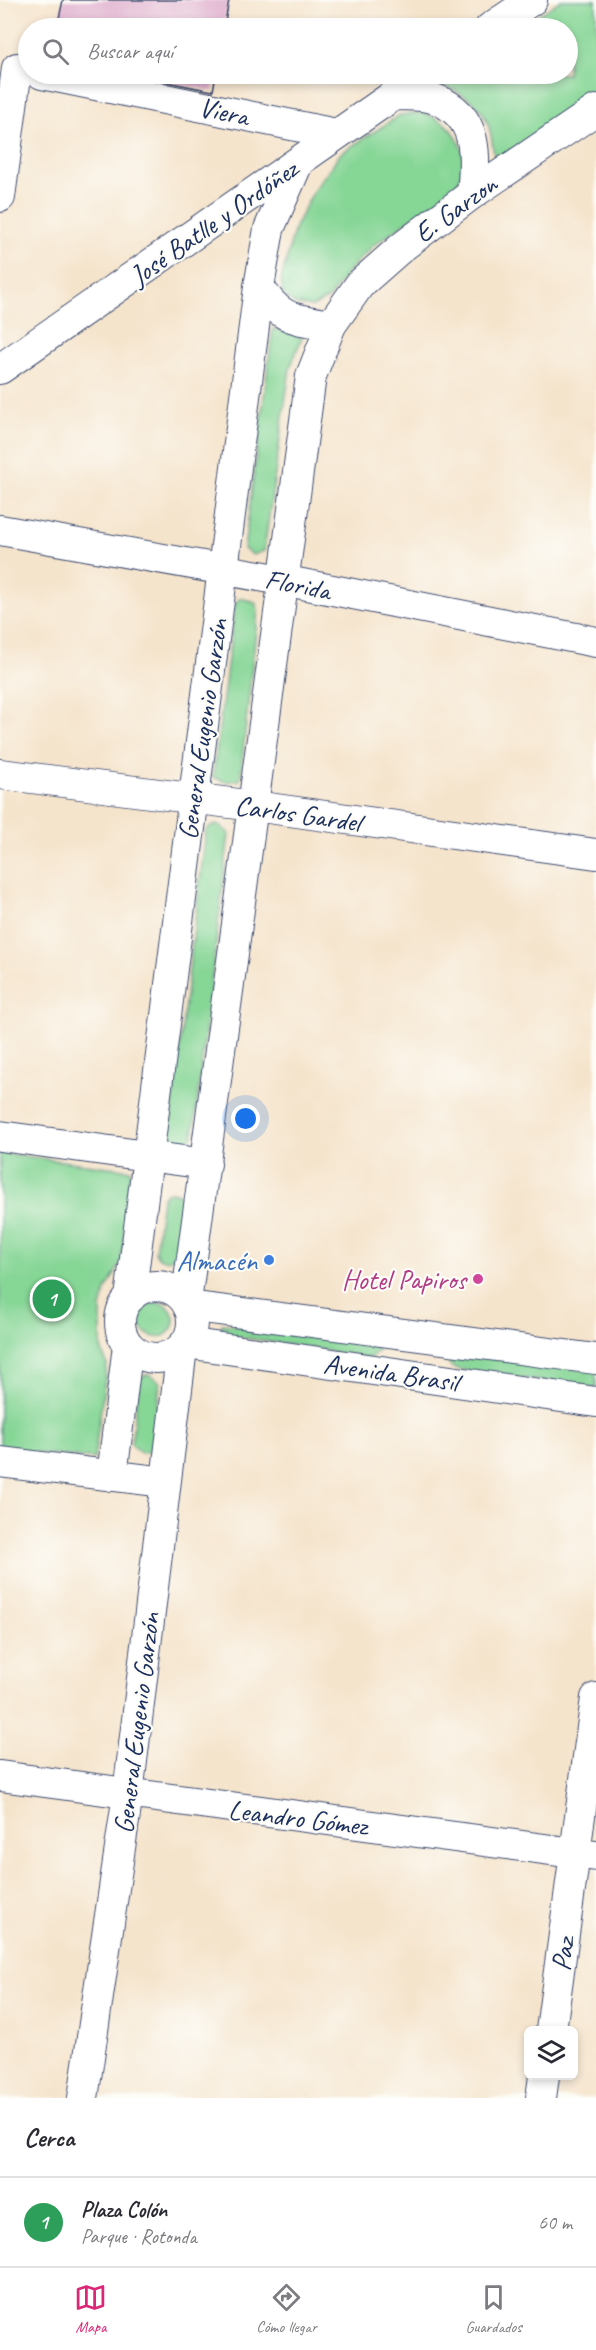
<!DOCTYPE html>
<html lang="es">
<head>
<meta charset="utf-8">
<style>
  :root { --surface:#fff; --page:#f2f2f3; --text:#2b2b33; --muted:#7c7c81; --line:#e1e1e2; --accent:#db2777 }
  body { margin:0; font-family:Caveat,sans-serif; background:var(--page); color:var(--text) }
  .controls { position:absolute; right:18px; bottom:18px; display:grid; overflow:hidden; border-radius:9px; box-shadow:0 3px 9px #0003 }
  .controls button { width:54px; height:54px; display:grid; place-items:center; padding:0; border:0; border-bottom:2px solid var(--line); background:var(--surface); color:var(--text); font:30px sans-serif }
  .you { position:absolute; left:246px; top:1119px; width:21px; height:21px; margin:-15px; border:4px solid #fff; border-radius:50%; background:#1a73e8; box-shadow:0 0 0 9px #1a73e833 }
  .badge { display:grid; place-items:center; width:39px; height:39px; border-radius:50%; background:var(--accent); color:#fff; font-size:20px; font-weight:700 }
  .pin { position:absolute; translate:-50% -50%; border:3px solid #fff; box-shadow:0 2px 6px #0006 }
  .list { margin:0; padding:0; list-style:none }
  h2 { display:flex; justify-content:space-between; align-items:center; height:78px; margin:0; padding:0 24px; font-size:26px }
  h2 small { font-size:20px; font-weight:400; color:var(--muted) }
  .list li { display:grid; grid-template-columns:39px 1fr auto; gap:18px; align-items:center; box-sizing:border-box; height:90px; padding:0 24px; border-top:2px solid var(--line) }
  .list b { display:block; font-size:22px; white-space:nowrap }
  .list p { margin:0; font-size:20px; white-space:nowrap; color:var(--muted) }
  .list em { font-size:20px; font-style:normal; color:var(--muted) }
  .icon { flex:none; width:33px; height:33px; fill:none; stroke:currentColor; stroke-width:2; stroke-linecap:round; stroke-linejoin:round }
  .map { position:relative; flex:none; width:596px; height:2098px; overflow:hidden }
  .search { position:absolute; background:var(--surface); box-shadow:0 3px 9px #0003; left:18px; right:18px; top:18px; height:66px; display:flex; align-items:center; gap:15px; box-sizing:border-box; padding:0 21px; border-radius:33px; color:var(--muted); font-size:22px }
  .sheet { height:168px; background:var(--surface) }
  nav { display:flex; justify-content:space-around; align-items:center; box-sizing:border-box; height:84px; border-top:2px solid var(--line); background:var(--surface); font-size:16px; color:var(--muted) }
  nav a { display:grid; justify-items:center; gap:3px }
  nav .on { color:var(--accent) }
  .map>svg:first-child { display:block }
  .green { fill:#86d696; stroke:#50827a; stroke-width:1.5 }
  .building { fill:#e1b2d0 }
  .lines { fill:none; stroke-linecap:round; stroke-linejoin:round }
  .minor-casing { stroke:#3c4a6e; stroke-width:32 }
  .minor { stroke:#fff; stroke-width:30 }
  .shop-dot { fill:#3f7fe0; stroke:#fdfcf7; stroke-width:2 }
  .hotel-dot { fill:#d1479c; stroke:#fdfcf7; stroke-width:2 }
  .labels { text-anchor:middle; stroke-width:4.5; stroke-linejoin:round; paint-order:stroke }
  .street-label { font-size:28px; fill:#1b2f5e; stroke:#fdfcf7 }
  .shop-label { font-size:28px; fill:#366cbe; stroke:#fdfcf7; text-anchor:end }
  .hotel-label { font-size:28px; fill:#b23c85; stroke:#fdfcf7; text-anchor:end }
</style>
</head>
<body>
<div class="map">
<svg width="596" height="2098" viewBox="0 0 596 2098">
  <rect width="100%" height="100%" fill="#fdfcf7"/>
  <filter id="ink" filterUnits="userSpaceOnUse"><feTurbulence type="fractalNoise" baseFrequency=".0167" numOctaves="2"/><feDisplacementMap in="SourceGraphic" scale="12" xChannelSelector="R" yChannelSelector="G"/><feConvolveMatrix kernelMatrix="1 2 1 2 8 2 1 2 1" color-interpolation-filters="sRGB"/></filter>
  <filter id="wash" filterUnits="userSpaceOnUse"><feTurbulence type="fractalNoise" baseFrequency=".008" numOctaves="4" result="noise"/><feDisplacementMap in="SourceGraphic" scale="24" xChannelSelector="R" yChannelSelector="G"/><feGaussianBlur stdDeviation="1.35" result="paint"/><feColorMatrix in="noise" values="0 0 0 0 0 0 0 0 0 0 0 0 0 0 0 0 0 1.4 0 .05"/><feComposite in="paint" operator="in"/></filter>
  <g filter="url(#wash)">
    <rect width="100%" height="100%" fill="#f5e4cc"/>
    <g class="green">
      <path d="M561 0H596V96L495 166C490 115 486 103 438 83L452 74H568V28H519Z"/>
      <path d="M421 113C458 122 475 156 454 189L374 245 350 269 329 298 312 307 294 304 283 294 281 280 295 227 314 190 341 153 400 115Z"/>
      <polygon points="273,328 302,337 290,368 264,551 253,555 244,549"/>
      <polygon points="240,598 255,602 258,610 240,780 226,782 213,777 235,604"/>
      <polygon points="219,825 229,833 193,1136 187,1143 175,1141 169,1134 206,831 211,826"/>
      <polygon points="0,1153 131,1170 121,1263 106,1290 101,1308 101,1348 107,1365 94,1459 0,1449"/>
      <path d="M172 1192 179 1194 183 1201 177 1253C172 1260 168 1261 159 1258L155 1252 162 1199 166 1193Z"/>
      <circle cx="157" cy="1320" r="17"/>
      <polygon points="222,1324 374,1341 378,1350 370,1358 221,1334"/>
      <polygon points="456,1352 596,1372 596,1389 455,1369 449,1365 449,1360"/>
      <polygon points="150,1374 160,1382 153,1446 148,1452 141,1453 131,1444 139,1380 143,1376"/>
    </g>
    <g id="blocks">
      <g class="building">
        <polygon points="63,0 229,0 224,28 57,28"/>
        <polygon points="126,74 216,74 213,91"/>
      </g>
    </g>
  </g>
  <g filter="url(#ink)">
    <use href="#blocks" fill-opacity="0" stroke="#3c4a6e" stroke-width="1.5"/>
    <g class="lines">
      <defs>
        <g id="minor">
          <polyline points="490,28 532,0"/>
          <polyline points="42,74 336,134"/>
          <path d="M393 95C406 96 423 94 435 99 479 115 476 156 472 194"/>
          <polyline points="0,197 17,68"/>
          <path d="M259 287C282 321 292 318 331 325"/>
          <polyline points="0,369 424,74"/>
          <polyline points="0,530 282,580 596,642"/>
          <polyline points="0,774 254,806 596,854"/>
          <polyline points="0,1136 206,1164"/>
          <circle cx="156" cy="1322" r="36"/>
          <polyline points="130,1298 259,287 269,229 297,165"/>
          <polyline points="186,1302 311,376 331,325 360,284 402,247 472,194 596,110"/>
          <polyline points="188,1306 596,1359"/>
          <polyline points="186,1343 596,1402"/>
          <polyline points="0,1462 165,1482"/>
          <polyline points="112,1476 128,1345"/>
          <polyline points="0,1776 596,1856"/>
          <polyline points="551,2030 596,1698"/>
          <polyline points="83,2098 128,1794 182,1348"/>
          <polyline points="541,2098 544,2076"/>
        </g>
      </defs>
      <use href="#minor" class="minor-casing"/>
      <use href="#minor" class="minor"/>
    </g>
  </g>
  <circle class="shop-dot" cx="269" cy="1260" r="6"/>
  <circle class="hotel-dot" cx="478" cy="1279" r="6"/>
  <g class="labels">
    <g class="street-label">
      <text transform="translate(224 111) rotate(12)" y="10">Viera</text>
      <text transform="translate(455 208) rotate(-36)" y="10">E. Garzon</text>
      <text transform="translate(213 222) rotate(-35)" y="10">José Batlle y Ordóñez</text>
      <text transform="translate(298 584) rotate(11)" y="10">Florida</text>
      <text transform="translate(202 729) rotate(-82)" y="10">General Eugenio Garzón</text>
      <text transform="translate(298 813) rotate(8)" y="10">Carlos Gardel</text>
      <text transform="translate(391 1372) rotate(8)" y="10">Avenida Brasil</text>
      <text transform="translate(136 1723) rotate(-83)" y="10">General Eugenio Garzón</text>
      <text transform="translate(298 1817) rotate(7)" y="10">Leandro Gómez</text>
      <text transform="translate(562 1954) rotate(-82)" y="10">Paz</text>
    </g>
    <g class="shop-label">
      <text x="257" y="1270">Almacén</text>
    </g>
    <g class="hotel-label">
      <text x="466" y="1289">Hotel Papiros</text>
    </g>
  </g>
</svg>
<div class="controls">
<button><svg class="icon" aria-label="layers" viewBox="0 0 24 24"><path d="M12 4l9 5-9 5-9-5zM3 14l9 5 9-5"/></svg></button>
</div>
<div class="you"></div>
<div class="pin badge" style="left:52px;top:1299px;background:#2e9e5b">1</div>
<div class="search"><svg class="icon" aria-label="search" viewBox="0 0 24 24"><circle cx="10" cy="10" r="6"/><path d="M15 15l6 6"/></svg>Buscar aquí</div>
</div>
<section class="sheet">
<h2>Cerca<small></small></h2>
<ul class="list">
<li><span class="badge" style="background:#2e9e5b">1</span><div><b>Plaza Colón</b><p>Parque · Rotonda</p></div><em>60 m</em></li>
</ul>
</section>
<nav>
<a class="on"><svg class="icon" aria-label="map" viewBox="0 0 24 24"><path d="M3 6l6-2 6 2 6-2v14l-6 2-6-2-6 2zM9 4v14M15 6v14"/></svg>Mapa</a>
<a><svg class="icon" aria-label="directions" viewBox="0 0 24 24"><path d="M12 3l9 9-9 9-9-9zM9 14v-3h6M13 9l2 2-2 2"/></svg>Cómo llegar</a>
<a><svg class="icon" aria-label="saved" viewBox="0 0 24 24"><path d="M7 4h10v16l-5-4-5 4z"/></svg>Guardados</a>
</nav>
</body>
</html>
